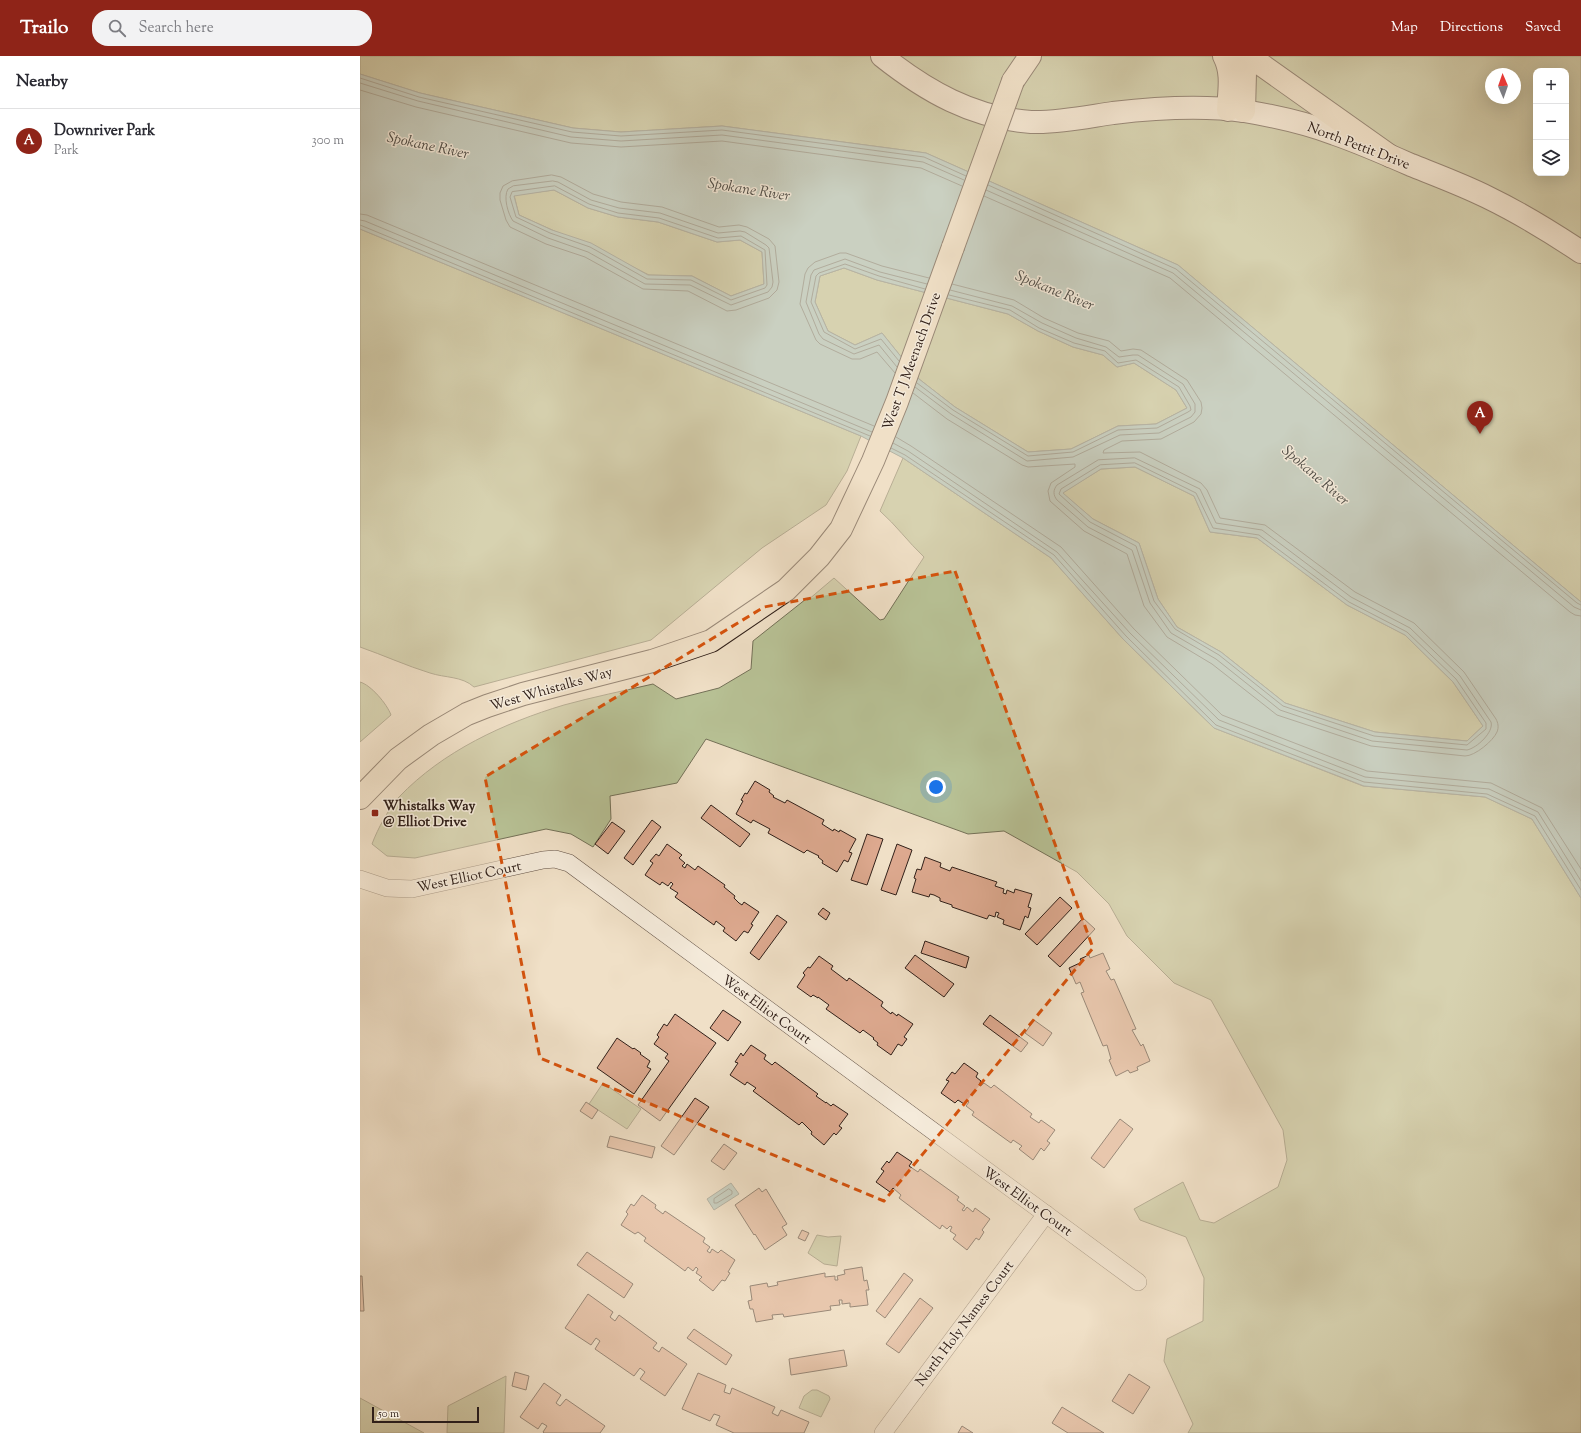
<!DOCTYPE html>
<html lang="en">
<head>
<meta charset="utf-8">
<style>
  :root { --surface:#fff; --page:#f2f2f3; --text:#2b2b33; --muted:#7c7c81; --line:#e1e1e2; --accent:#8f2418 }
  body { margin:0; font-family:"Sorts Mill Goudy",serif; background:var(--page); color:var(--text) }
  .controls { position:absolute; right:12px; top:12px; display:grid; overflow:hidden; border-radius:8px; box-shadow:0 4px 16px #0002 }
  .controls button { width:36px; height:36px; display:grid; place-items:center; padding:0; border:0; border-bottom:1px solid var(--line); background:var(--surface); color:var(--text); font:20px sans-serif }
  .compass { position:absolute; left:1125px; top:12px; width:36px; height:36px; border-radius:50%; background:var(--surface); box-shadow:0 4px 16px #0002; rotate:358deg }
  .scale { position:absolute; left:12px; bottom:10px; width:107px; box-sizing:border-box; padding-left:4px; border:2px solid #312019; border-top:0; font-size:11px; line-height:14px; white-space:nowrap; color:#312019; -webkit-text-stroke:3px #f5ebdb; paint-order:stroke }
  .you { position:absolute; left:576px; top:731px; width:14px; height:14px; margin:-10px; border:3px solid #fff; border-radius:50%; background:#1a73e8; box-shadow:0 0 0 6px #1a73e833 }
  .badge { display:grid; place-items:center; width:26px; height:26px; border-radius:50%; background:var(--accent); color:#fff; font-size:13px; font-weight:700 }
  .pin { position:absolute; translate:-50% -33px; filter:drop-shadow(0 1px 2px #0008) }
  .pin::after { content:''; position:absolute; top:21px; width:14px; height:12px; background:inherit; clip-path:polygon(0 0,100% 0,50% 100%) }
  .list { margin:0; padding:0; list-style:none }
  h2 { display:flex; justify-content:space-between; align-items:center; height:52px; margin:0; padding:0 16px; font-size:17px }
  h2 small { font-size:13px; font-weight:400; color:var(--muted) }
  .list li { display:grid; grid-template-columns:26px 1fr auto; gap:12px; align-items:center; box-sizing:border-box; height:64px; padding:0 16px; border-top:1px solid var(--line) }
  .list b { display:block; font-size:15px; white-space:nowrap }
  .list p { margin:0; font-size:13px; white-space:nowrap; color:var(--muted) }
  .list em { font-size:13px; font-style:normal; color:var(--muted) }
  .icon { flex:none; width:22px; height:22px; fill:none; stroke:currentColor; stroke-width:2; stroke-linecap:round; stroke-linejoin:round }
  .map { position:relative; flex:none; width:1221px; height:1377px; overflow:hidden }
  header { display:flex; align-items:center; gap:24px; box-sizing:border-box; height:56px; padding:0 20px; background:var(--accent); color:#fff }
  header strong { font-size:19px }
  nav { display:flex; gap:22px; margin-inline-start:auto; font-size:14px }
  .search { width:280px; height:36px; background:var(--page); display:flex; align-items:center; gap:10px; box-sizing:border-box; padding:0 14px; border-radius:16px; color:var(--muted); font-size:15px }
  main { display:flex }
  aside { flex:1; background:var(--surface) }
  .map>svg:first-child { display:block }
  .green { fill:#b8c296; stroke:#747158; fill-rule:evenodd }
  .water { fill:#9bbcba; stroke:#717e7a; fill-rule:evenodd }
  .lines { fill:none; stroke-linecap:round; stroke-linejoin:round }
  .shore { stroke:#666e6a; stroke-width:1 }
  .building { fill:#dda98f; stroke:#312019 }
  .street-casing { stroke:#615044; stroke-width:18 }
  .secondary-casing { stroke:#312019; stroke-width:24 }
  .primary-casing { stroke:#312019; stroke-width:24 }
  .street { stroke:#f5ebdb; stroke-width:17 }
  .secondary { stroke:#f5ebdb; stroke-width:22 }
  .primary { stroke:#f0e0c7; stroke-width:22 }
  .primary-bridge-casing { stroke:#312019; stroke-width:24; stroke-linecap:butt }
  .primary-bridge { stroke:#f0e0c7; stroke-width:22 }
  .marked { fill:none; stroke:#d6530d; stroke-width:3; stroke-dasharray:8 5; stroke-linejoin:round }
  .poi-dot { fill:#8f2418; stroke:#f5ebdb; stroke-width:1.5 }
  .labels { text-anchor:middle; stroke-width:3; stroke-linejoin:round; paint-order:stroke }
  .street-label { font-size:14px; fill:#312019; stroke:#f5ebdb }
  .poi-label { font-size:14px; font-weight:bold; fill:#312019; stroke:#f5ebdb; text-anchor:start }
  .water-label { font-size:15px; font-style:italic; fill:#514f49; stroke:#f5ebdb }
</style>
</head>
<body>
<header>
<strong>Trailo</strong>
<div class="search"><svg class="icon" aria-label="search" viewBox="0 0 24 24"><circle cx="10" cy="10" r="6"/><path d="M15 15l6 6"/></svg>Search here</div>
<nav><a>Map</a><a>Directions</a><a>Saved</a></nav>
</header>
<main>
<aside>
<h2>Nearby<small></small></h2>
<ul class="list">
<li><span class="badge">A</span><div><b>Downriver Park</b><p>Park</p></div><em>300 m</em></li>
</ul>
</aside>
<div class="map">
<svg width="1221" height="1377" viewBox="0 0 1221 1377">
  <rect width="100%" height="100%" fill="#f0e0c7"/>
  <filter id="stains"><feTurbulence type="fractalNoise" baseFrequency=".005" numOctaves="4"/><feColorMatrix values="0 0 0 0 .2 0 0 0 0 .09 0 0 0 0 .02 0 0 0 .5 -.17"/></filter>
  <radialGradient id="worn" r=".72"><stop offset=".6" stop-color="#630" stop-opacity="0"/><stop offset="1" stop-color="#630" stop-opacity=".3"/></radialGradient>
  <g class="green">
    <path d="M0 0H1221V546L818 209 566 97 362 70 261 76 213 72 60 37 0 18ZM1176 15H1206V117H1176ZM1131 18H1155V42H1131Z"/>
    <polygon points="194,134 228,152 258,161 298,166 357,186 380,184 402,196 404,228 371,240 332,220 289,219 263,206 159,159 154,139"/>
    <path d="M0 173 501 380 487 415 466 449 402 492 291 584 114 631C102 620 85 622 70 617 47 610 23 599 0 591Z"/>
    <polygon points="484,212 517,224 648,258 678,275 713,291 743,299 757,311 774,307 816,334 827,352 796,368 758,370 711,393 668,396 595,351 559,323 522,277 495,289 468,275 455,246 460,220"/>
    <path d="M543 402 691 502 763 583 854 672 1003 730 1125 741 1172 763 1221 842V1377H828L833 1368 804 1305 807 1283 843 1265 844 1222 826 1181 780 1164 774 1153 823 1126 840 1164 854 1167 918 1131 927 1104 923 1074 851 944 814 927 767 880 749 848 717 816 644 775 608 778 346 683 317 727 250 740 251 763 233 791 211 778 186 773 55 802 27 800 12 788C18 772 28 754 39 741 83 695 144 667 204 649 233 641 263 635 293 628L316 643 359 632 391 613 393 585 446 543 448 544 474 522 520 564 524 563 564 501C548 486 536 469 520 455Z"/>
    <polygon points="775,411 834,440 850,476 897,482 987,549 1045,579 1093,626 1123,670 1107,685 1015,676 925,647 861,596 817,571 798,543 779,487 733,463 702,437 741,413"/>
    <path d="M0 626C11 629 27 648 31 659L0 686Z"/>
    <polygon points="243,1027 281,1053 267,1073 229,1048"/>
    <polygon points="457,1179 468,1181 481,1180 477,1210 464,1208 448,1197"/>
    <polygon points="146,1320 144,1377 87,1377 88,1350"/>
    <polygon points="452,1334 457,1334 469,1340 470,1343 461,1361 439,1352 444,1340"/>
    <polygon points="0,1342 64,1377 0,1377"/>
  </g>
  <g class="water">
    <path d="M0 18 60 37 213 72 261 76 362 70 566 97 818 209 1221 546V842L1172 763 1125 741 1004 730 854 672 763 583 691 502 543 402 501 380 0 173ZM194 134 228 152 258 161 298 166 357 186 380 184 402 196 404 228 371 240 332 220 288 219 231 187 192 174 159 159 154 140ZM484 212 517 224 648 258 678 275 713 291 743 299 757 311 774 307 816 334 827 352 796 368 758 370 711 393 668 396 595 351 559 323 522 277 495 289 468 275 455 246 460 220ZM775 411 834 440 850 476 897 482 987 549 1045 579 1093 626 1123 670 1107 685 1015 676 925 647 861 596 817 571 798 543 779 487 733 463 703 437 741 413Z"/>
    <polygon points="371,1127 379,1138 354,1154 347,1143"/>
  </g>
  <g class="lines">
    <g class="shore">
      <polyline points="0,22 59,41 212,76 261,80 362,74 564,101 606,120"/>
      <polyline points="0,27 58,45 211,81 261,85 362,79 563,106 604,124"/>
      <polyline points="0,34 56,51 211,87 261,91 362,85 561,112 602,130"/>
      <polygon points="192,119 201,121 233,138 261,146 302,151 359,171 379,169 387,171 409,183 415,190 419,226 417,234 409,242 376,254 367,255 328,235 283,233 225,201 186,188 150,171 146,164 140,144 140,137 143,130 152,125"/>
      <path d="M193 125 198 126 231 144 259 152 300 157 358 177 380 175 385 176 406 189 409 192 413 226 412 231 408 236 371 249 330 229 285 228 228 196 188 182 153 165C148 158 143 141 148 133L153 130Z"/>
      <polyline points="628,129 816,213 1217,547 1221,549"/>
      <polygon points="195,130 229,148 258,157 299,162 358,182 381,180 405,194 407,229 405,232 371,244 331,224 287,223 230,191 190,177 156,161 150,141 152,136"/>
      <polyline points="626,134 813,217 1214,551 1221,554"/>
      <polyline points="624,140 810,222 1210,556 1215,559 1221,560"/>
      <polyline points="0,158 7,159 514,370"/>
      <polyline points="0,164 5,165 512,376"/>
      <polyline points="0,169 510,380"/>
      <polyline points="539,305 521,283 495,293 464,276 451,246 456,220 459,217 485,208 519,220 565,233"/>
      <polyline points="537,311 519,289 494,298 463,283 459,278 446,246 451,219 454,214 485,203 520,216 567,228"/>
      <polyline points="535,317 517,296 500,303 492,303 460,288 456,284 440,248 445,218 448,212 455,206 480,197 486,197 522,210 569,222"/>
      <polyline points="557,327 593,354 668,400 713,396 758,374 797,372 828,356 831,354 830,350 819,331 776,304 758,307 745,295 714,287 679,272 650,254 589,239"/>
      <polyline points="555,331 591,358 667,405 713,401 760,379 799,377 831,361 835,356 835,348 823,328 778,299 773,299 759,301 746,291 716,282 682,267 652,250 590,234"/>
      <path d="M553 337 587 363 662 409 668 411 715 408V411L691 427 688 435 690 445 724 475 767 498 784 550 807 581 852 608 917 659 1011 690 1105 700C1115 700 1133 685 1137 676 1139 671 1138 667 1136 663L1104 616 1054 567 995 536 905 469 860 462 847 434 841 427 780 396 743 397 744 394 762 385 801 383 834 366 841 358 842 352 841 346 827 324 781 294 773 293 761 295 749 285 718 277 684 262 654 244 592 228"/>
      <polyline points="536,381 551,390 701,491 774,573 862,659 1007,715 1131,727 1182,752 1221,813"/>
      <polyline points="533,387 548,395 697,496 770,577 859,664 1005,721 1129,733 1178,756 1221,825"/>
      <polyline points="531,392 545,399 694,499 766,580 856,669 1004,726 1127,738 1175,760 1221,834"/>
      <path d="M775 402 840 433 856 467 902 474 991 541 1050 572 1100 620 1131 666C1134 676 1117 692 1107 694L1012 685 920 654 856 603 811 577 790 547 772 494 728 471 697 444C693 439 693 434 697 429L738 404Z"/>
      <polygon points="775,407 836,437 853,472 899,479 989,546 1047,576 1096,623 1126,667 1126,673 1107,689 1014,680 923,650 859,599 815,573 794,545 776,490 730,466 699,438 701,433 740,409"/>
      <polygon points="369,1133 372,1135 372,1138 357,1147 354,1147 354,1143"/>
    </g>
  </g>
  <g class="building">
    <polygon points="395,725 410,734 409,736 414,740 413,741 425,747 427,744 464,764 462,768 473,775 474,773 479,776 480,774 496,783 489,796 492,797 488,806 484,804 477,816 462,807 463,805 458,801 459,800 447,794 444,797 408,777 410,773 393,764 391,767 376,758 383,745 381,744 385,737 387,738"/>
    <polygon points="351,749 390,778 380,791 341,762"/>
    <polygon points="292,764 301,771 273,809 264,802"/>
    <polygon points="252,766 265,775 248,798 235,788"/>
    <polygon points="507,778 523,783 507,829 491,824"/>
    <polygon points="307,788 322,799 319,802 325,807 322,810 325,812 327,808 335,814 338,810 365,829 364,831 375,840 374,842 379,847 382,849 384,846 399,856 391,868 393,869 388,877 384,875 376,885 363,875 365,872 356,865 354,869 315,841 318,837 310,832 313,828 311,826 308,830 302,826 300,829 285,819 293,807 290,805 296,798 299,800"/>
    <polygon points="537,788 552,794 536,839 521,834"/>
    <polygon points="565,801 581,807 580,811 590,815 592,811 637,826 635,830 644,833 643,837 646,838 647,834 654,837 655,833 672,838 668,851 671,852 668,862 665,860 660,874 643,868 644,864 637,861 639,857 636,856 635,861 629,859 627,863 592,851 592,849 580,845 580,842 574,839 570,838 569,841 552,836 556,823 554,822 557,813 561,814"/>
    <polygon points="700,841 712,852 677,889 665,878"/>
    <polygon points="463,852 470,857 466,864 458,858"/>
    <polygon points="417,859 427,866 399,904 390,897"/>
    <polygon points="723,862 735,873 700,911 688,900"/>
    <polygon points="565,885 609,901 606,912 561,897"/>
    <polygon points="743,897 750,913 746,915 751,924 754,923 776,973 772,974 781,990 783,988 790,1005 777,1011 778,1014 770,1017 768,1014 756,1020 749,1004 751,1003 747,989 743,990 721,937 724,936 720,926 716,928 709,912 722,906 720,903 729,899 730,902"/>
    <polygon points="555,899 594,928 584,941 545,912"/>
    <polygon points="459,900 473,910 471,913 487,925 489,922 523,946 521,950 531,958 532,956 537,960 538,958 553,968 544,981 547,983 542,990 538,988 531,999 517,989 518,987 513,983 514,982 503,974 500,977 466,953 469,949 458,941 458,942 453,939 451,941 437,931 445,919 443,917 448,911 450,912"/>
    <polygon points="363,954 381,966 368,985 350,972"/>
    <polygon points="315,958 356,987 300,1065 278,1049 309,1005 305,1002 308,998 294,988 299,981 297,979 304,968 307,970"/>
    <polygon points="630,959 668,987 661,996 623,968"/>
    <polygon points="674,964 692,977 683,990 665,977"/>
    <polygon points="257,982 273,993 274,992 281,997 280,998 290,1005 287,1011 291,1013 274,1038 237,1012"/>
    <polygon points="391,989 406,999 404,1003 412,1009 415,1006 458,1038 456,1040 466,1047 466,1046 471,1050 473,1048 488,1058 479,1070 482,1072 476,1079 474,1077 464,1089 451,1078 452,1076 442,1066 439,1069 393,1035 396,1032 387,1026 385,1029 370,1019 378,1007 375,1006 381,997 383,1000"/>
    <polygon points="604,1007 618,1017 616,1021 621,1025 619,1029 621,1030 624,1027 631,1032 634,1029 672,1058 670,1061 679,1067 681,1064 695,1074 687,1085 690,1087 684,1095 681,1092 673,1104 659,1093 662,1090 653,1084 651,1087 612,1059 614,1056 606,1050 609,1046 607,1044 604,1048 598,1044 595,1047 581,1037 589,1025 586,1024 592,1016 595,1018"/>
    <polygon points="335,1042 349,1051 314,1099 301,1090"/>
    <polygon points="226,1046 238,1054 232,1063 220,1055"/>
    <polygon points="760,1063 773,1073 744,1112 731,1102"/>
    <polygon points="250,1080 295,1091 292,1102 247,1091"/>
    <polygon points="364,1088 377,1097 364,1114 351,1105"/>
    <polygon points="537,1096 552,1106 549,1110 558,1116 560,1113 599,1141 597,1144 605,1150 602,1154 604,1155 607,1151 613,1156 615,1152 630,1163 622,1174 624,1176 619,1184 616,1182 607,1194 593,1183 596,1179 590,1175 592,1171 590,1170 587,1173 582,1169 580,1173 539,1142 541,1139 533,1132 530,1136 516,1126 524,1115 521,1113 527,1105 529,1107"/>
    <polygon points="399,1132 402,1136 406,1133 427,1168 422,1171 427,1179 405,1194 395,1178 394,1179 375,1149"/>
    <polygon points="282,1139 296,1149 295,1152 303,1158 305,1155 345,1182 343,1186 350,1191 347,1195 350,1197 352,1193 358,1197 361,1194 375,1204 368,1216 370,1217 365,1225 362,1224 353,1235 339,1224 342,1221 336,1217 338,1213 336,1211 333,1215 328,1211 325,1215 284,1185 286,1182 278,1176 275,1178 261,1169 268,1158 266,1156 271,1148 274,1150"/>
    <polygon points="442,1174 449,1177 445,1185 438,1182"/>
    <polygon points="227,1196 273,1228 264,1242 217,1209"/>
    <polygon points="502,1211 504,1225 507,1224 509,1234 506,1234 508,1249 490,1251 490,1247 482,1248 482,1244 479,1244 480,1249 470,1250 471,1254 424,1261 423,1258 412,1259 413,1263 396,1266 393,1253 390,1253 388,1245 392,1244 390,1230 407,1227 408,1231 418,1229 417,1226 465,1217 465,1221 475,1220 475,1224 478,1224 477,1220 485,1218 484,1214"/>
    <polygon points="544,1217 553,1224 525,1262 516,1255"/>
    <polygon points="0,1220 2,1220 4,1255 0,1255"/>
    <polygon points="228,1238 253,1256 250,1261 255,1265 259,1259 297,1287 293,1292 299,1296 302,1291 327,1308 305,1340 280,1323 285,1316 280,1312 274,1320 235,1293 240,1285 236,1282 231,1289 205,1272"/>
    <polygon points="560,1242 573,1252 539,1297 526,1288"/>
    <polygon points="334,1273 372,1299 366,1309 327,1282"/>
    <polygon points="484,1294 487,1310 431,1319 429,1303"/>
    <polygon points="155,1316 169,1320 166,1334 152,1330"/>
    <polygon points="338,1317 366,1329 364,1336 370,1338 372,1332 415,1351 412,1357 418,1360 421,1354 449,1366 444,1377 374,1377 356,1369 360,1360 354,1358 350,1365 322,1353"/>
    <polygon points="769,1318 790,1331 773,1358 752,1345"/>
    <polygon points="184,1327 201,1339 196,1347 200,1350 206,1343 245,1370 240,1377 184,1377 183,1376 187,1370 182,1367 178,1373 160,1361"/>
    <polygon points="702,1351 744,1377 708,1377 692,1367"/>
    <polygon points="602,1370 613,1377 598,1377"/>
  </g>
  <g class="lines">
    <defs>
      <g id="street">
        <polyline points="0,823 27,832 52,833 183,804 195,803 209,807 778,1226"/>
        <polyline points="523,1377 686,1158"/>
      </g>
      <path id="secondary" d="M522 0C566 35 613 62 671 66 697 67 726 61 753 57 796 52 841 49 884 55 914 60 946 67 975 78 1001 87 1026 98 1051 109 1076 119 1103 129 1127 141 1160 157 1191 176 1221 196"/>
      <g id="primary">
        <path d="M864 0C873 17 869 35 868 54"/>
        <polyline points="880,0 885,17 884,55"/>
        <polyline points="889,0 1030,100"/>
        <polyline points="653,25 670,0"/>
        <polyline points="0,742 38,703 71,679 107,658 127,650 163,638 292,605 351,585 426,534 459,501 481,473 513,405 537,346 593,191"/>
      </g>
    </defs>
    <use href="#street" class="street-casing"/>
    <use href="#secondary" class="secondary-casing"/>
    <use href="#primary" class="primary-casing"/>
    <use href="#street" class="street"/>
    <use href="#secondary" class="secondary"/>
    <use href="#primary" class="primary"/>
    <defs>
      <polyline id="primary-bridge" points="593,191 653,25"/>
    </defs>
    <use href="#primary-bridge" class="primary-bridge-casing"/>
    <use href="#primary-bridge" class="primary-bridge"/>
  </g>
  <path d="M0 0H1221V1377H0ZM595 515 733 892 524 1145 180 1002 125 721 404 551Z" fill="#f0e0c7" fill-opacity=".55" fill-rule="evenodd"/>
  <path class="marked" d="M595 515 733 892 524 1145 180 1002 125 721 404 551Z"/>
  <rect class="poi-dot" x="11" y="753" width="8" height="8" rx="2"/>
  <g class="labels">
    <g class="street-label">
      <text transform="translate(999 89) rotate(21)" y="5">North Pettit Drive</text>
      <text transform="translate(551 305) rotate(-70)" y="5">West T J Meenach Drive</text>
      <text transform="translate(191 632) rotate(-16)" y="5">West Whistalks Way</text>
      <text transform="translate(109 820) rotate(-12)" y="5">West Elliot Court</text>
      <text transform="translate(407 953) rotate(36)" y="5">West Elliot Court</text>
      <text transform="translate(668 1145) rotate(36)" y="5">West Elliot Court</text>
      <text transform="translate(604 1267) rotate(-53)" y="5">North Holy Names Court</text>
    </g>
    <g class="poi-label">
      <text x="23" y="754">Whistalks Way<tspan x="23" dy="16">@ Elliot Drive</tspan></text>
    </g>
    <g class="water-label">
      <text transform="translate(68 89) rotate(12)" y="5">Spokane River</text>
      <text transform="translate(389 133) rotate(9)" y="5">Spokane River</text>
      <text transform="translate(695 234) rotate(22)" y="5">Spokane River</text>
      <text transform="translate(956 419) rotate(41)" y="5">Spokane River</text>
    </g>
  </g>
  <rect width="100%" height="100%" filter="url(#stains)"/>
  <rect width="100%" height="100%" fill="url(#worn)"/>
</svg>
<div class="controls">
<button>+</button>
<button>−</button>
<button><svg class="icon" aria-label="layers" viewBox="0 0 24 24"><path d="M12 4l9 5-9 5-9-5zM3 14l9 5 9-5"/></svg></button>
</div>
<svg class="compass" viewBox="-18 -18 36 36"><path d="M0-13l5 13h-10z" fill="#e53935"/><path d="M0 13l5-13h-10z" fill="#7c7c81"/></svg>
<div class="scale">50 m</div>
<div class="you"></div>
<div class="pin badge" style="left:1120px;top:378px">A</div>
</div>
</main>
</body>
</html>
